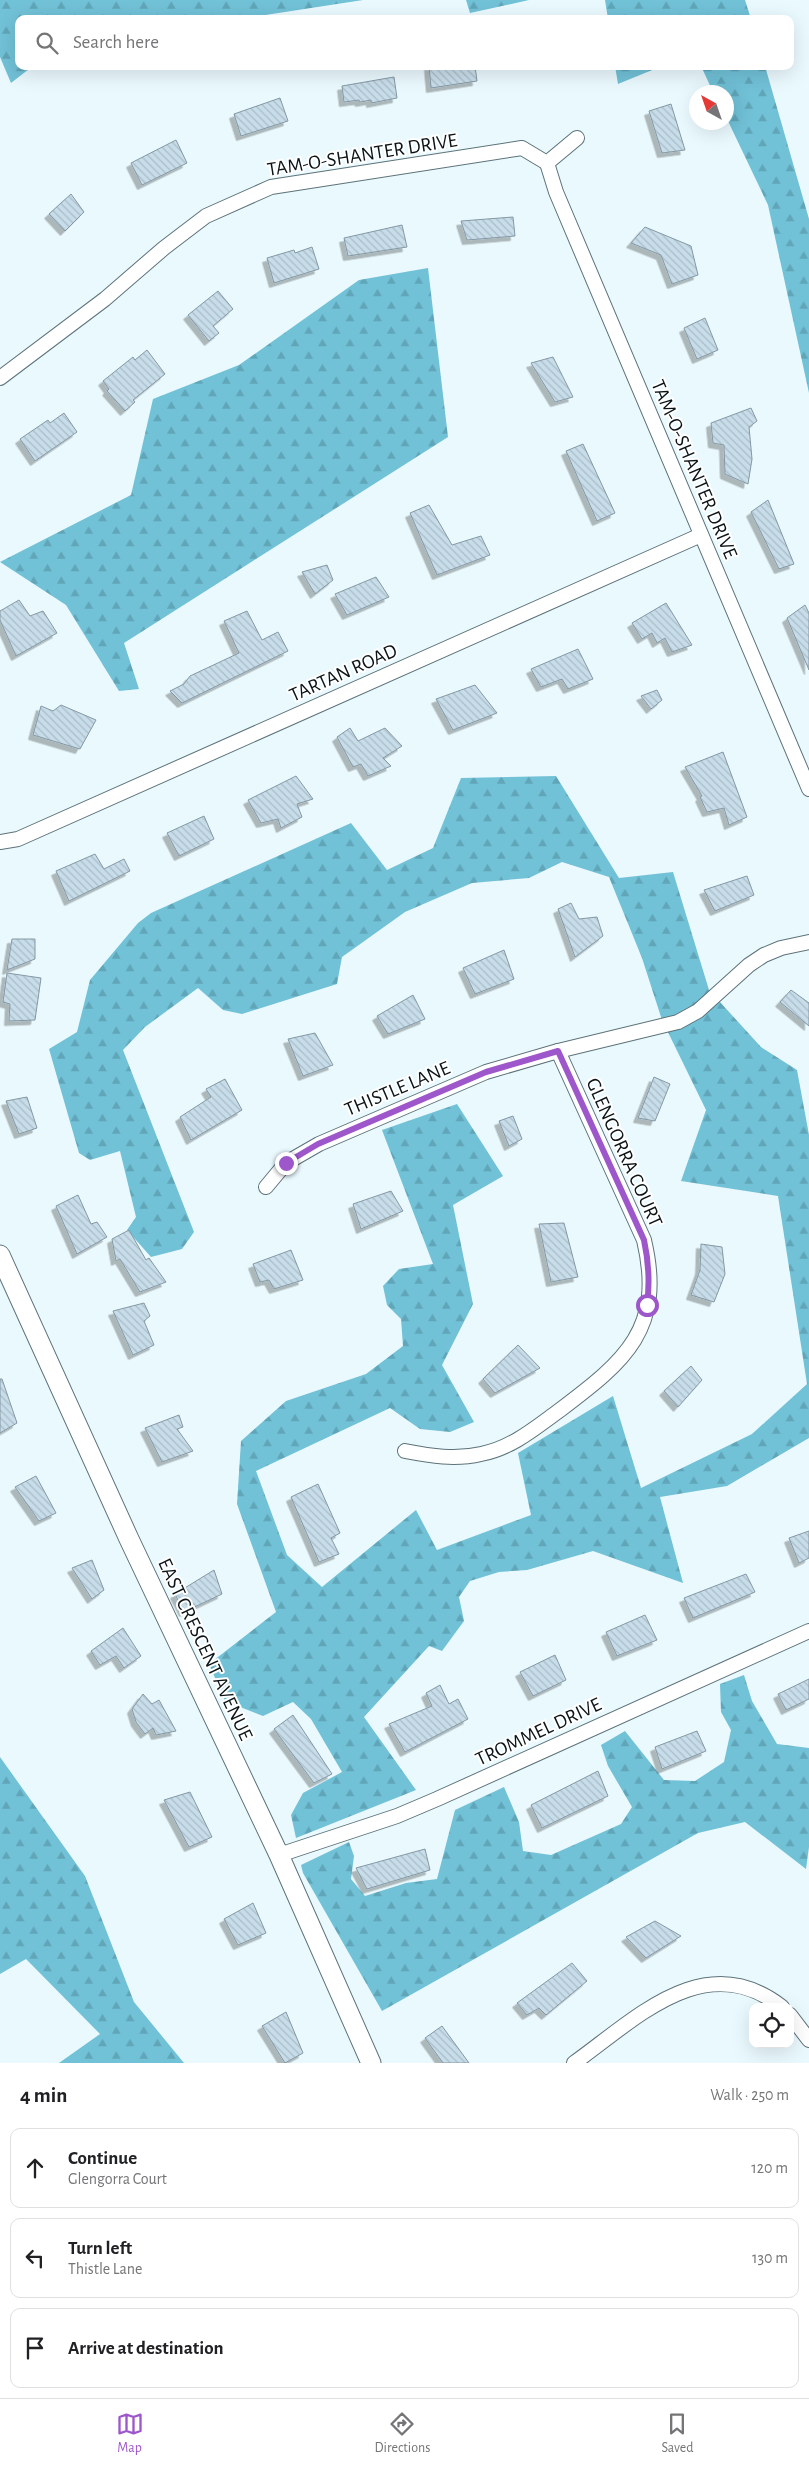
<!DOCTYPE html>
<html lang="en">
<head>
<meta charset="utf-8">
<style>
  :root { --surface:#fff; --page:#f6f6f6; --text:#202124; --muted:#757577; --line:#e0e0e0; --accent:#9e57cb }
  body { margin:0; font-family:"Alegreya Sans",sans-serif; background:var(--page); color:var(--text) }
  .controls { position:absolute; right:15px; bottom:15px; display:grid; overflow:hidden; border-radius:10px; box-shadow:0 5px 20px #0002 }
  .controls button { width:45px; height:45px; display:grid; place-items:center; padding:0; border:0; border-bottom:1px solid var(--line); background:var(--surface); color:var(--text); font:25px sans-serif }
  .compass { position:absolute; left:689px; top:85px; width:45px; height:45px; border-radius:50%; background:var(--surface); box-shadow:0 5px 20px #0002; rotate:320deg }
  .stop { position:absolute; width:15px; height:15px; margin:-11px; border:4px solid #9e57cb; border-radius:50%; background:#fff }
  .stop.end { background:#9e57cb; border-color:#fff; box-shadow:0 1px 5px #0008 }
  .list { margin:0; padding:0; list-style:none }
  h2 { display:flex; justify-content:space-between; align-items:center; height:65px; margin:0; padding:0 20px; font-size:21px }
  h2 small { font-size:16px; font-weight:400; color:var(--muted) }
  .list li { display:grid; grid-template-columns:32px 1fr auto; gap:15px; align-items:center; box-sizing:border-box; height:80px; margin:0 10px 10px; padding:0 10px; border:1px solid var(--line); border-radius:10px }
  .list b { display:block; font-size:19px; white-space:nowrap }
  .list p { margin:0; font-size:16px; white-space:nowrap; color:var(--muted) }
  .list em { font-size:16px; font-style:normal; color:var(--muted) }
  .icon { flex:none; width:28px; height:28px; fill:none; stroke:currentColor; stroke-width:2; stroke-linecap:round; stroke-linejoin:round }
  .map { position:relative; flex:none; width:809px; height:2063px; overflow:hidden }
  .search { position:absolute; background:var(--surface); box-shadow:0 5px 20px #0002; left:15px; right:15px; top:15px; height:55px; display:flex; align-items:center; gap:12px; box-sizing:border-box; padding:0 18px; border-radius:10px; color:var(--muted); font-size:19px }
  .sheet { height:335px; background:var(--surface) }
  nav { display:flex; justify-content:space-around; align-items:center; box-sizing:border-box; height:70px; border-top:1px solid var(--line); background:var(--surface); font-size:14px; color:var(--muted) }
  nav a { display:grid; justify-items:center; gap:2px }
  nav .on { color:var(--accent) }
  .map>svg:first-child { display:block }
  .forest { fill:url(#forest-firs) }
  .building { fill:url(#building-back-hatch); stroke:#8498a4; filter:url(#shadow) }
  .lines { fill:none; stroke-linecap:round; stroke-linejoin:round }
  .street-casing { stroke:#5c7379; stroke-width:16 }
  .secondary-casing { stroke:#5c7379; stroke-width:21 }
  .street { stroke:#fff; stroke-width:14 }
  .secondary { stroke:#fff; stroke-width:19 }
  .route { stroke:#9e57cb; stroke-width:6 }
  .labels { text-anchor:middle; stroke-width:4; stroke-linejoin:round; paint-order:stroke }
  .street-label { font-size:20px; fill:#0a1316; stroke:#fff }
</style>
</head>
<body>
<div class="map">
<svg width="809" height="2063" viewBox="0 0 809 2063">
  <defs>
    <pattern id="forest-firs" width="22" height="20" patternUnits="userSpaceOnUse" patternTransform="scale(1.25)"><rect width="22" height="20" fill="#71c1d7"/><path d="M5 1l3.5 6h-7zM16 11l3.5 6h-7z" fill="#60a5b8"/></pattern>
    <pattern id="building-back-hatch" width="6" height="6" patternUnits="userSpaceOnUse" patternTransform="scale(1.25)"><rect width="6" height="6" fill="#c8ddea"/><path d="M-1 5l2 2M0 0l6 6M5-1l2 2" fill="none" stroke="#aabdc8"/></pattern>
    <filter id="shadow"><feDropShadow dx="-4.5" dy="4.5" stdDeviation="0" flood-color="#0004"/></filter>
  </defs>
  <rect width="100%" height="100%" fill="#eaf9fe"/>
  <g class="forest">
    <polygon points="0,0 363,0 239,19 19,19 19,66 33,66 11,83 0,57"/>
    <polygon points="466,0 529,0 470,13"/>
    <polygon points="605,0 745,0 751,19 608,19"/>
    <polygon points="615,66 662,66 618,84"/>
    <polygon points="701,66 765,66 809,219 809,393 768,205 727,119 726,92 713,92"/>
    <polygon points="428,268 448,437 124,643 139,689 119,691 66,605 0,562 131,495 153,399 239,365 359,280"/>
    <polygon points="556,776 619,878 673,872 709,990 761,1047 797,1070 809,1135 809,1438 727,1486 660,1497 683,1583 593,1551 527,1570 499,1572 470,1581 459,1597 464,1621 442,1651 429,1646 364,1717 416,1790 296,1838 291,1815 303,1793 342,1772 311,1719 293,1702 263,1716 225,1701 209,1664 276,1612 237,1504 241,1441 286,1401 366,1374 403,1346 401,1319 387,1305 383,1286 399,1269 433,1264 382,1130 457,1104 503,1176 453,1205 473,1304 442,1365 474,1422 450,1432 420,1429 390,1408 256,1471 287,1555 322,1587 416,1510 437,1550 531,1515 518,1453 613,1396 641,1488 752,1434 807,1384 778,1196 681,1181 706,1110 662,1020 642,958 609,877 562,862 529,878 472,883 405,912 342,957 337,984 242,1014 223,1010 198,988 145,1027 123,1050 194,1232 182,1249 151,1257 127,1230 136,1217 120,1151 90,1160 79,1153 49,1049 77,1032 90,980 138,923 151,913 351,823 387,870 433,848 461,778"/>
    <polygon points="744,1675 752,1701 777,1744 809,1748 809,1847 806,1869 745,1822 698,1833 382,2011 303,1873 301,1865 349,1842 354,1856 351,1879 365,1896 406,1883 437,1879 455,1810 504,1787 519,1822 523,1851 551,1855 621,1824 632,1807 608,1766 601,1745 625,1731 664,1780 695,1781 724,1762 731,1730 721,1712 720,1684"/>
    <polygon points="0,1757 85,1876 134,2002 184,2063 59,2063 100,2034 26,1959 0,1974"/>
  </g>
  <g class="building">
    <polygon points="429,66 475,66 477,81 431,88"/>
    <polygon points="394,77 397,98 371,103 371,100 360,102 359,100 344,102 342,86"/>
    <polygon points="280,98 288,121 241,136 234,114"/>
    <polygon points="671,104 685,150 662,153 649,111"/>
    <polygon points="176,140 187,163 142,185 131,163"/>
    <polygon points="71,194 84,212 65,231 49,214"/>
    <polygon points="513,217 515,236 467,240 461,221"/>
    <polygon points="402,225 407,247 348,256 344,238"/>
    <polygon points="645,227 691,246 698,275 672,284 661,255 631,243"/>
    <polygon points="312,247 319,269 274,283 267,258 294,250 295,253"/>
    <polygon points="218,291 233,309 213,326 219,333 209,341 188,315"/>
    <polygon points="705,318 718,350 697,359 684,328"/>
    <polygon points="147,350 165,374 133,400 135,402 125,411 107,391 109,389 103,381 133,357 135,360"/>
    <polygon points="553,357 573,397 555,402 531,363"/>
    <polygon points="751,408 757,421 749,427 752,459 748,484 725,474 724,445 713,443 711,423"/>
    <polygon points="64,413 77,432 35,461 20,439 48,420 50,423"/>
    <polygon points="583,444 615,513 597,521 566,451"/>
    <polygon points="768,500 794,564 779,569 751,512"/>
    <polygon points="429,505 452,545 481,536 490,555 437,575 410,513"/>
    <polygon points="327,565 333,580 315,594 302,572"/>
    <polygon points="376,577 389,597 347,615 335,594"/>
    <polygon points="19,600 30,616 43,611 57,633 16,656 0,620 0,611"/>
    <polygon points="666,603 692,645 672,652 665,638 657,643 652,633 642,639 632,623"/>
    <polygon points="805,605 809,613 809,670 787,618"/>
    <polygon points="247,611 262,640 278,632 288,651 182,703 170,691 184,684 190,676 239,653 224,621"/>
    <polygon points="578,649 593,679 568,689 562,679 541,687 531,669"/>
    <polygon points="475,685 497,713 453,730 436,699"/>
    <polygon points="657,690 662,700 651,709 641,696"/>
    <polygon points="61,705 96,720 80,749 33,735 41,706 53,711"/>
    <polygon points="350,728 358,741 385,728 402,746 383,758 391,766 368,776 361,764 353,767 337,737"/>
    <polygon points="723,752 747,817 729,825 724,808 707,812 700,797 702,796 685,767"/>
    <polygon points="296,776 313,799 297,804 302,817 281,828 278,819 261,823 248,800"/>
    <polygon points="204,816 214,839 179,856 167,833"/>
    <polygon points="95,854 104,869 124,859 130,871 69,901 56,871"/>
    <polygon points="747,876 754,895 715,911 704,890"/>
    <polygon points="571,903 579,919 597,917 603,936 575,957 558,909"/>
    <polygon points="12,939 35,939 35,959 7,970"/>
    <polygon points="504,950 514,979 475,994 463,968"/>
    <polygon points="7,973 41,978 35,1020 9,1021 10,1004 3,1002"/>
    <polygon points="791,990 809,1003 809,1026 780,1002"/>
    <polygon points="413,995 425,1019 388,1034 377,1016"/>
    <polygon points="315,1033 333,1065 303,1076 288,1039"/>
    <polygon points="654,1077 670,1084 655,1121 638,1118"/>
    <polygon points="225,1079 242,1110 191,1140 180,1117 211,1097 206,1089"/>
    <polygon points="27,1097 37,1128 19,1134 6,1101"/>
    <polygon points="513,1116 522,1139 509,1146 499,1121"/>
    <polygon points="391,1191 403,1211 361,1229 353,1204"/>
    <polygon points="78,1195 91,1224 97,1222 107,1237 77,1254 56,1206"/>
    <polygon points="564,1223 578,1277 551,1282 539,1224"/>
    <polygon points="129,1230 146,1260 149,1258 166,1282 140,1292 120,1259 116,1261 112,1239"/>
    <polygon points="701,1244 722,1247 725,1274 714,1302 691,1295 700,1270"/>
    <polygon points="291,1250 303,1280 274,1289 269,1280 260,1282 253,1264"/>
    <polygon points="144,1303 150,1316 144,1321 154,1345 133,1355 113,1311"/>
    <polygon points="518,1345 540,1368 495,1393 483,1379"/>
    <polygon points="691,1366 702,1380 678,1407 664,1391"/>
    <polygon points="0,1379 2,1379 17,1423 0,1433"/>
    <polygon points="179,1415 183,1427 177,1429 193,1451 162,1462 145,1428"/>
    <polygon points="36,1476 56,1513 39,1521 15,1487"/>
    <polygon points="318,1484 340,1533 331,1538 339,1554 319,1562 291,1497"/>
    <polygon points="809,1531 809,1558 799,1563 789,1538"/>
    <polygon points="92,1560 104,1590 92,1599 72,1568"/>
    <polygon points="214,1570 222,1594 184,1612 175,1594"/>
    <polygon points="746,1574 755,1592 693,1618 684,1598"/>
    <polygon points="645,1615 657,1640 617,1656 606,1632"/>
    <polygon points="123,1628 141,1656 124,1668 116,1656 100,1665 91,1651"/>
    <polygon points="555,1655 566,1680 533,1696 520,1672"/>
    <polygon points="809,1679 809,1699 786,1710 778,1694"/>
    <polygon points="440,1685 449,1704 458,1699 468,1719 405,1752 389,1724 432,1706 426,1693"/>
    <polygon points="143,1694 152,1704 159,1700 176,1731 156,1735 153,1728 145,1734 136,1722 132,1709"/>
    <polygon points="293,1715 332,1774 314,1783 274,1729"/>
    <polygon points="697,1731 706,1751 662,1769 655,1747"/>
    <polygon points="598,1771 608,1796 542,1828 531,1805"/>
    <polygon points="190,1792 212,1837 189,1847 164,1800"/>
    <polygon points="425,1849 430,1870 367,1889 356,1868"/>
    <polygon points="253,1903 266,1933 238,1945 224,1919"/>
    <polygon points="655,1921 681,1936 646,1958 626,1937"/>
    <polygon points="572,1963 587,1981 546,2015 539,2008 527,2015 517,2003"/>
    <polygon points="286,2012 303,2053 285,2063 262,2026"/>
    <polygon points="442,2026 469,2063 443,2063 425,2038"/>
  </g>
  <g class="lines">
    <defs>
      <g id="street">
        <polyline points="547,163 556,192 809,789"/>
        <polyline points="0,378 105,299 164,248 206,216 271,187 522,148 547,163 577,138"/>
        <polyline points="0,842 18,839 701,535"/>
        <polyline points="266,1187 286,1163 319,1144 486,1072 558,1051 678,1022 698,1011 749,965 764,955 781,948 809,942"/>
        <path d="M405 1451C431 1456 455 1460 481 1454 512 1448 535 1428 560 1410 625 1361 665 1329 644 1240L558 1051"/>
        <polyline points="279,1855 397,1816 437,1799 809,1631"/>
        <polyline points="790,2015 809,2040"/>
        <path d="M574 2063C637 2018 705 1947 782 2007"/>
      </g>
      <polyline id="secondary" points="0,1255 129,1539 279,1855 371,2063"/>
    </defs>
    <use href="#street" class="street-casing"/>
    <use href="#secondary" class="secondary-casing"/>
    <use href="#street" class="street"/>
    <use href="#secondary" class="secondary"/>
  </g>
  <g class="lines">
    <path class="route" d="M286 1163 318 1144 486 1072 558 1051 644 1240C649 1263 650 1282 647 1305"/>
  </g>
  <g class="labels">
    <g class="street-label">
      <text transform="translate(362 154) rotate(-9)" y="7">TAM-O-SHANTER DRIVE</text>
      <text transform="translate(695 469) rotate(67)" y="7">TAM-O-SHANTER DRIVE</text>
      <text transform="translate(343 672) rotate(-24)" y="7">TARTAN ROAD</text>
      <text transform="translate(397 1088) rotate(-23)" y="7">THISTLE LANE</text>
      <text transform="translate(625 1152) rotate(66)" y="7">GLENGORRA COURT</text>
      <text transform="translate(206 1649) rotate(65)" y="7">EAST CRESCENT AVENUE</text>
      <text transform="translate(538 1731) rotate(-25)" y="7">TROMMEL DRIVE</text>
    </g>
  </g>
</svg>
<div class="controls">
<button><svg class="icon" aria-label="locate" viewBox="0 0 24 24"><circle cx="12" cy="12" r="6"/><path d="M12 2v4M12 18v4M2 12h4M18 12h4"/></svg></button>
</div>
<svg class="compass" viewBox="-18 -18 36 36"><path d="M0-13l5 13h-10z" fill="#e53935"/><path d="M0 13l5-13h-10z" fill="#757577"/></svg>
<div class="stop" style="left:647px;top:1305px"></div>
<div class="stop end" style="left:286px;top:1163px"></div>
<div class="search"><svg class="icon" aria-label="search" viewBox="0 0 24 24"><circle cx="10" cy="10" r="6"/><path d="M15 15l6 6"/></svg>Search here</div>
</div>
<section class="sheet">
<h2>4 min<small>Walk · 250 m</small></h2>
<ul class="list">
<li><svg class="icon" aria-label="ahead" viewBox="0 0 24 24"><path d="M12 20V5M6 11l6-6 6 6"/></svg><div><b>Continue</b><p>Glengorra Court</p></div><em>120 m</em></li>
<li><svg class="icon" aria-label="left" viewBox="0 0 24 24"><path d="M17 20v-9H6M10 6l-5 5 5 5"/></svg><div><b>Turn left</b><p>Thistle Lane</p></div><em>130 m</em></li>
<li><svg class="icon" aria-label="arrive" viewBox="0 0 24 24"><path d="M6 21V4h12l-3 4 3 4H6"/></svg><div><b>Arrive at destination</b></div></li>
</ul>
</section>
<nav>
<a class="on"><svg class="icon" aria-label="map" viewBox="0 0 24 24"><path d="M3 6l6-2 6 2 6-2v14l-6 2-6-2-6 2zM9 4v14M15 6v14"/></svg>Map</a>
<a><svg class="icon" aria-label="directions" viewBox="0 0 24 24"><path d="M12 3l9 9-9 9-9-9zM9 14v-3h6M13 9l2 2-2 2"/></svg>Directions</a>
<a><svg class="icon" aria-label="saved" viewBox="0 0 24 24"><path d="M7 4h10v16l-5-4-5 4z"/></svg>Saved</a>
</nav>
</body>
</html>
